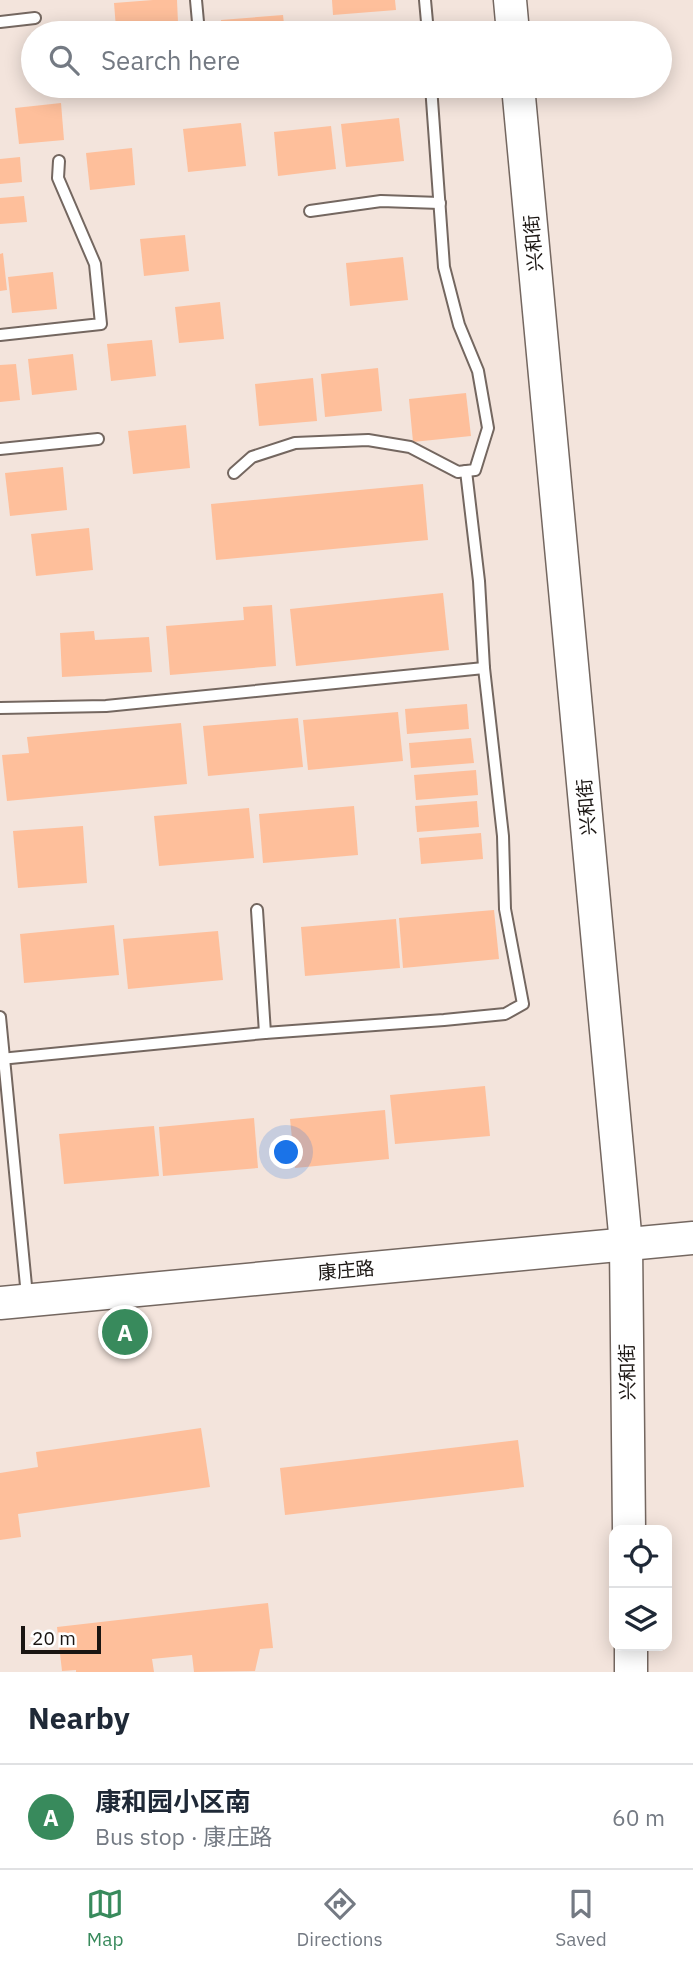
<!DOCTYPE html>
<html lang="en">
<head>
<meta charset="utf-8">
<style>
  :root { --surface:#fff; --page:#f6f6f7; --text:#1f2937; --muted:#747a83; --line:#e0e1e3; --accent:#388a5c }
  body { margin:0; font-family:"IBM Plex Sans","Noto Sans SC",sans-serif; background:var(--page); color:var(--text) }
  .controls { position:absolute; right:21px; bottom:21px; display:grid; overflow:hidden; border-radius:14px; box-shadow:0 4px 18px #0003 }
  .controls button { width:63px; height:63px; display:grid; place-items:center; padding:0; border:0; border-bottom:2px solid var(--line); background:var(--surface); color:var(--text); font:35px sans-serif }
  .scale { position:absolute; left:21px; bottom:18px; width:80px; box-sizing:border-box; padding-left:7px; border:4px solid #1a1512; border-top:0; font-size:19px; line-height:24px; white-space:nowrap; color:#1a1512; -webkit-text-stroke:5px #fff; paint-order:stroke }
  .you { position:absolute; left:287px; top:1153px; width:24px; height:24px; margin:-18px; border:5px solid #fff; border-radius:50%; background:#1a73e8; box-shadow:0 0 0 10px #1a73e833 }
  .badge { display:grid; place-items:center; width:46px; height:46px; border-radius:50%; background:var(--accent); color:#fff; font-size:23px; font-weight:700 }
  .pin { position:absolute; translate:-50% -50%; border:4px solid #fff; box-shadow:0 2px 7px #0006 }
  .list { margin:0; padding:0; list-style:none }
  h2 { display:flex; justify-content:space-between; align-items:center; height:91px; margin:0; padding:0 28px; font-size:30px }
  h2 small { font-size:23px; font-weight:400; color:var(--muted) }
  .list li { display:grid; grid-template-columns:46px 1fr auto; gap:21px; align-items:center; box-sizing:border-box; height:105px; padding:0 28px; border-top:2px solid var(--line) }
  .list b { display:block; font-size:26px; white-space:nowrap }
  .list p { margin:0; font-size:23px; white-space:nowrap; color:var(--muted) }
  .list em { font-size:23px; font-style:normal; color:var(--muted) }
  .icon { flex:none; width:38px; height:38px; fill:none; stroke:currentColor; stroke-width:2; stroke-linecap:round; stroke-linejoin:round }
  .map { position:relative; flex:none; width:693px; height:1672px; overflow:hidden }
  .search { position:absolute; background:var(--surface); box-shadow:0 4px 18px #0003; left:21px; right:21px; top:21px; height:77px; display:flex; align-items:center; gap:18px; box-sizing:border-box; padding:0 24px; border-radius:38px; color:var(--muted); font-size:26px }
  .sheet { height:196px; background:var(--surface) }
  nav { display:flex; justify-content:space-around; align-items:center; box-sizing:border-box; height:98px; border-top:2px solid var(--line); background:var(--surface); font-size:19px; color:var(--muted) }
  nav a { display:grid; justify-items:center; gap:4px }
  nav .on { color:var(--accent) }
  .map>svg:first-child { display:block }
  .building { fill:#febf9b }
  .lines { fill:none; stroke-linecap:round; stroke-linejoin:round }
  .lane-casing { stroke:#746760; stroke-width:14 }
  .secondary-casing { stroke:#746760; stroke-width:35 }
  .lane { stroke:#fff; stroke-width:10 }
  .secondary { stroke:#fff; stroke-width:32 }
  .labels { text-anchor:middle; stroke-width:5; stroke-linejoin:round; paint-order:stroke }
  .street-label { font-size:19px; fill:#1a1512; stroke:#fff }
</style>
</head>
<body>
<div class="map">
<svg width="693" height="1672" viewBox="0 0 693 1672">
  <rect width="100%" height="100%" fill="#f3e4dc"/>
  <g class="building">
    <polygon points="153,0 177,0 178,23 116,28 114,3"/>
    <polygon points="332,0 395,0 396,10 333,15"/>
    <polygon points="283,15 285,33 222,33 221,20"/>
    <polygon points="396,22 397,33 334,33 334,27"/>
    <polygon points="122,86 185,86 185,90 123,95"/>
    <polygon points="61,103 64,140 19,144 15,108"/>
    <polygon points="399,118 404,161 346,167 341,124"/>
    <polygon points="241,123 246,166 188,172 183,129"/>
    <polygon points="331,126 336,169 278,176 274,132"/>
    <polygon points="132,148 135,185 90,190 86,153"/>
    <polygon points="20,157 22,182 0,184 0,159"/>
    <polygon points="24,196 27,222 0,224 0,198"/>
    <polygon points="185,235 189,271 144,276 140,239"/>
    <polygon points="3,253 7,290 0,291 0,254"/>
    <polygon points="403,257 408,300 350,306 346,263"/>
    <polygon points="53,272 57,309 12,313 8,277"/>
    <polygon points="220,302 224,339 179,343 175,307"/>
    <polygon points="152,340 156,376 111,381 107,344"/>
    <polygon points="73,354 77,390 32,395 28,359"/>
    <polygon points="16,364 20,400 0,402 0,365"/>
    <polygon points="378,368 382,411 325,417 321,374"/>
    <polygon points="313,378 317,421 259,426 255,384"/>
    <polygon points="466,393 471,436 413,442 409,399"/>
    <polygon points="186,425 190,468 133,474 128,431"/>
    <polygon points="63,467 67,510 10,516 5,473"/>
    <polygon points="423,484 428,540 216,560 211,504"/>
    <polygon points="89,528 93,570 36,576 31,534"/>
    <polygon points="443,593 449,650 296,666 290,609"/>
    <polygon points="272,605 276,666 170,675 166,626 244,620 243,607"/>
    <polygon points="94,631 95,640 149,637 152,672 62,677 60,633"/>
    <polygon points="467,704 469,729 407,734 405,709"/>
    <polygon points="398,712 403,761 308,770 303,720"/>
    <polygon points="298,718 303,767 208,776 203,726"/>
    <polygon points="181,723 187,784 7,801 2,755 29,753 27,737"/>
    <polygon points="471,738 474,763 411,768 409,743"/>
    <polygon points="476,770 478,795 416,800 414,775"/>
    <polygon points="477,801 479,827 417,832 415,806"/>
    <polygon points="354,806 358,855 263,863 259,814"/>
    <polygon points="249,808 254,858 159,866 154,816"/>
    <polygon points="83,826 87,883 18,888 13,831"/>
    <polygon points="481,833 483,859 421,864 419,838"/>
    <polygon points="494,910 499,959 403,968 399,918"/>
    <polygon points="396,919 400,968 305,976 301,927"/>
    <polygon points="114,925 119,975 24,983 20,934"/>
    <polygon points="218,931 223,980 128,989 123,939"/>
    <polygon points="485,1086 490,1136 395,1144 390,1095"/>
    <polygon points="385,1110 389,1159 295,1168 290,1119"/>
    <polygon points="254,1118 258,1168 163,1176 159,1127"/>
    <polygon points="154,1126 159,1176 64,1184 59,1134"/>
    <polygon points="201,1428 210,1487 18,1514 21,1537 0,1540 0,1473 38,1467 36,1452"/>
    <polygon points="518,1440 524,1487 285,1515 280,1468"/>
    <polygon points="268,1603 273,1648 260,1649 255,1671 194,1672 192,1655 152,1659 154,1672 76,1672 76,1670 62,1671 57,1627"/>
  </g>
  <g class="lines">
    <defs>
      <g id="lane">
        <polyline points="196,0 199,33"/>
        <polyline points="425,0 428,33"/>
        <polyline points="0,22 35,18"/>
        <polyline points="310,211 381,201 440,203"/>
        <polyline points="0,335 101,324 95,264 58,178 59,161"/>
        <polyline points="0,449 98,439"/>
        <polyline points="234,473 252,457 295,443 368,440 410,447 458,472 475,470 488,428 478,371 459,325 444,267 431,86"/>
        <polyline points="0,708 106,706 484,668"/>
        <polyline points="257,910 265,1033"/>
        <polyline points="0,1017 27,1296"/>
        <polyline points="0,1059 265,1033 444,1020 505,1014 523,1004 505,909 503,836 484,668 479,581 466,471"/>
      </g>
      <g id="secondary">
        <polyline points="510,0 513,33"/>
        <polyline points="518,86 626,1244 629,1530"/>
        <polyline points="0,1303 693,1238"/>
        <polyline points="631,1646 631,1672"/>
      </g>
    </defs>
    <use href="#lane" class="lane-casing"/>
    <use href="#secondary" class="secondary-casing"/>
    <use href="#lane" class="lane"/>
    <use href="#secondary" class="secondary"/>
  </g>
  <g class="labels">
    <g class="street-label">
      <text transform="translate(533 243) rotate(-95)" y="7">兴和街</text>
      <text transform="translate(586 807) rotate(-95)" y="7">兴和街</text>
      <text transform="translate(346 1270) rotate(-5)" y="7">康庄路</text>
      <text transform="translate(627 1372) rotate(-91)" y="7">兴和街</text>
    </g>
  </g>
</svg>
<div class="controls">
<button><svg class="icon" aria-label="locate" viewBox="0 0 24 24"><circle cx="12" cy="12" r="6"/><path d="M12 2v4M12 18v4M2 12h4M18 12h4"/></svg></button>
<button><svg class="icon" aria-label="layers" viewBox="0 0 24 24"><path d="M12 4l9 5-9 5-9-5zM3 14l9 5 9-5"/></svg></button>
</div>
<div class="scale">20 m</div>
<div class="you"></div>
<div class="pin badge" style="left:125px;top:1332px">A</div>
<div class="search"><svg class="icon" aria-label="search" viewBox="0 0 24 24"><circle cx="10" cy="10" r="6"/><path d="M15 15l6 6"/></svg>Search here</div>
</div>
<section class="sheet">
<h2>Nearby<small></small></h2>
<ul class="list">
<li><span class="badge">A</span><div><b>康和园小区南</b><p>Bus stop · 康庄路</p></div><em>60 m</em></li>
</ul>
</section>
<nav>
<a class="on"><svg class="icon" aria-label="map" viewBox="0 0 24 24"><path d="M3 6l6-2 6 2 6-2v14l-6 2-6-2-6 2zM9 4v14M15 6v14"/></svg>Map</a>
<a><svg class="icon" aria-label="directions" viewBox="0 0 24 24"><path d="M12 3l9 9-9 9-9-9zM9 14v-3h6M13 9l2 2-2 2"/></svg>Directions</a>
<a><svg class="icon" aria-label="saved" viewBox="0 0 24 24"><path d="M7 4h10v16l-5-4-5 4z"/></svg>Saved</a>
</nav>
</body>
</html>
